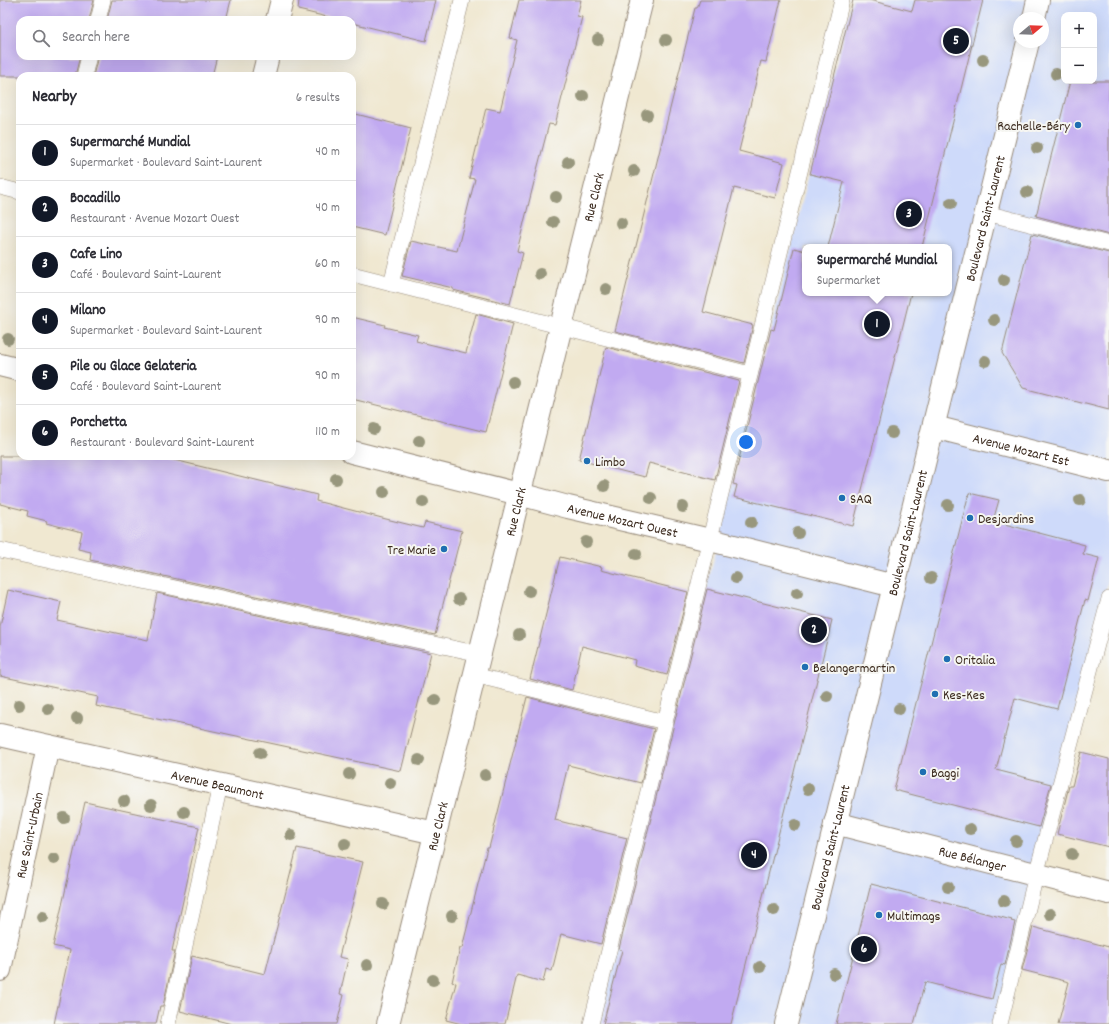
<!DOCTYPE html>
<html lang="en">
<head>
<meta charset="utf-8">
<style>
  :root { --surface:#fff; --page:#f2f2f3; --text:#2b2b33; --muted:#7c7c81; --line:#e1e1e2; --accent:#111827 }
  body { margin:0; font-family:Dekko,sans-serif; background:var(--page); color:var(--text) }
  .controls { position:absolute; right:12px; top:12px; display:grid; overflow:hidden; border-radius:8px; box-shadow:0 4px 16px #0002 }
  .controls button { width:36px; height:36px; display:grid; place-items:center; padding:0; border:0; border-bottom:1px solid var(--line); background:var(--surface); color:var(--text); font:20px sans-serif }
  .compass { position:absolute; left:1013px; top:12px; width:36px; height:36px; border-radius:50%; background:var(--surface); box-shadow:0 4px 16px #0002; rotate:71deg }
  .you { position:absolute; left:746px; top:442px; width:14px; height:14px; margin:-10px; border:3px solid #fff; border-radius:50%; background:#1a73e8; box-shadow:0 0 0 6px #1a73e833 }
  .badge { display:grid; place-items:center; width:26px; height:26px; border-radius:50%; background:var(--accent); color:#fff; font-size:13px; font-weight:700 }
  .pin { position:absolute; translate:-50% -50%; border:2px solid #fff; box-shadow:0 1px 4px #0006 }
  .popup { position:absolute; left:802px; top:244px; width:150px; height:52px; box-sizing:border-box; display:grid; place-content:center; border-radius:8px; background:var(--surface); filter:drop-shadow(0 1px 3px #0005); font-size:13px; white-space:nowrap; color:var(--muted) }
  .popup b { font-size:15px; color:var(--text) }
  .popup::after { content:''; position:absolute; left:50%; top:100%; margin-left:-8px; border:8px solid transparent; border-top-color:var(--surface) }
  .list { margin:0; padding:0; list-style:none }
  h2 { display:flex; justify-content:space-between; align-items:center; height:52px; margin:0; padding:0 16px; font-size:17px }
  h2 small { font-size:13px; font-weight:400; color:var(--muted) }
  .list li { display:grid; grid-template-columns:26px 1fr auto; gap:12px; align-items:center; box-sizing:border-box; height:56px; padding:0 16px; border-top:1px solid var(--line) }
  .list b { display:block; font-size:15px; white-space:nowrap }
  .list p { margin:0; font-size:13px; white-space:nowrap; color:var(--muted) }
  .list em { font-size:13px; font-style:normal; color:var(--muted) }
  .icon { flex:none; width:22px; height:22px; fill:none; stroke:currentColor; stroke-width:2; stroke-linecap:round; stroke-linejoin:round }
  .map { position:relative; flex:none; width:1109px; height:1024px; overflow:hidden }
  .search { position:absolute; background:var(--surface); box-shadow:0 4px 16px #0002; left:16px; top:16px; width:340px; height:44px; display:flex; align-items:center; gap:10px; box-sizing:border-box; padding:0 14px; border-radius:12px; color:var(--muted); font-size:15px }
  .panel { position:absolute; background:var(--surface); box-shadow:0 4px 16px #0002; left:16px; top:72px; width:340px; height:388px; border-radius:12px }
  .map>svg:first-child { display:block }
  .built { fill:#cedafa; fill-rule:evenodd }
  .building { fill:#c1aaf1 }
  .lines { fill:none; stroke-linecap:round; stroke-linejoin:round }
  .lane-casing { stroke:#968978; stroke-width:16 }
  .street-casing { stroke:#968978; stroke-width:24 }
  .secondary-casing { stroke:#968978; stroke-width:24 }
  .lane { stroke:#fff; stroke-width:15 }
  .street { stroke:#fff; stroke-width:22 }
  .secondary { stroke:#fff; stroke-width:22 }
  .tree { fill:#98977d }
  .poi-dot { fill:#1f6fb2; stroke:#f6f6f2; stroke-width:1.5 }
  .labels { text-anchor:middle; stroke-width:4; stroke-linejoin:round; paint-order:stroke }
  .poi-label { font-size:14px; fill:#3b2a1e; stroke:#f6f6f2; text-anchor:start }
  .street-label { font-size:14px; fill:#3b2a1e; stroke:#f6f6f2 }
</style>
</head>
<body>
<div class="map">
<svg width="1109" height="1024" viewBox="0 0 1109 1024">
  <rect width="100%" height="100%" fill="#f6f6f2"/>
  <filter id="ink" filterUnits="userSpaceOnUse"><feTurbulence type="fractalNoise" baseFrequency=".025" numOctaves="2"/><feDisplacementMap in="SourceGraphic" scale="8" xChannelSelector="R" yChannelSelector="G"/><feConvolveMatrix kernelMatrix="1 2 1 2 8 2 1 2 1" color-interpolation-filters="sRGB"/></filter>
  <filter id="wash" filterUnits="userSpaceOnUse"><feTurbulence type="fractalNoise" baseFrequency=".012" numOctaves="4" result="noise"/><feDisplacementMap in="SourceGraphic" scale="16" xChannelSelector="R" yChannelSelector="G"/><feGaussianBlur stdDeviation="0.9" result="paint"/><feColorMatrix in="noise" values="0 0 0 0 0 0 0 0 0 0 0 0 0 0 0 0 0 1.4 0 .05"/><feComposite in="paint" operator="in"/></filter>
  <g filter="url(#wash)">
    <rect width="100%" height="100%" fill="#f0e8d1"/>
    <path class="built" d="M852 0H1109V577L998 1024H599ZM1064 15H1094V81H1064ZM1019 18H1043V42H1019ZM805 247H949V293H805Z"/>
    <g id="blocks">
      <g class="building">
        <polygon points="0,0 94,0 89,20 20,20 20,56 80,56 75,76 0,76"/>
        <polygon points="112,0 231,0 226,20 107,20"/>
        <polygon points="299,0 436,0 426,41 352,23 352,20 340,20 298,10"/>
        <polygon points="519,0 581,0 577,16 582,17 555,125 549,124 537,170 517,251 523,253 510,304 453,290 453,288 402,276 411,241 457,251 475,179 469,178 486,108 500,111 517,40 510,38"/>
        <polygon points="700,0 781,0 766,62 761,61 739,151 784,163 775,198 734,188 703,312 753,325 744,363 615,331 695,8 697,8"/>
        <polygon points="853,0 869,0 912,11 915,0 983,0 922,247 828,247 844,182 810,174"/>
        <polygon points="98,56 217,56 212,76 93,76"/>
        <polygon points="1070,81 1109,81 1109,235 1036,216"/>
        <polygon points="352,113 411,128 385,235 352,227"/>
        <polygon points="1032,234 1109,253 1109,410 1023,388 1002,353"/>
        <polygon points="794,248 805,251 805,293 911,293 853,526 734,497 737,485 733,484 771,329 774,330"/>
        <polygon points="476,314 513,324 486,432 352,399 352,317 385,325 384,327 418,335 416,341 466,353"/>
        <polygon points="606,347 739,381 715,480 649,463 645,477 579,460"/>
        <polygon points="0,456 158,456 317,495 316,501 386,519 423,528 425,522 462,531 435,635 90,560 91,552 78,549 82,532 46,523 47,521 27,516 28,511 0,504"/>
        <polygon points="969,493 999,500 993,521 1085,545 1083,554 1099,558 1088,601 1085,600 1057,709 1015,698 996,770 1051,784 1039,827 894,790"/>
        <polygon points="560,557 602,567 601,570 688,592 667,675 634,666 635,660 582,646 572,690 530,679"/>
        <polygon points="707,589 832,620 731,1024 603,1024 622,950 619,949"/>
        <polygon points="8,590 61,602 57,620 148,640 157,593 431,653 401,771 96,706 98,697 0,676 0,627"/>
        <polygon points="527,697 654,729 641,783 568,765 555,820 627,838 601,944 561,934 552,971 546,969 543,982 517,975 505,1024 462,1024 446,1020 456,983 452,982 460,948 462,948 487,848 489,848"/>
        <polygon points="1081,752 1109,759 1109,847 1057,834 1069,786 1072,786"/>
        <polygon points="85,802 199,827 172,951 175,951 163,1006 160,1006 156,1024 54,1024 70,950 53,946"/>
        <polygon points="297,848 363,862 339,957 348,959 340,994 344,995 337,1024 232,1024 180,1011 192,956 265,974"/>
        <polygon points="871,884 1012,920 1011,921 1015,922 1005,965 1001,964 992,999 925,982 914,1024 836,1024"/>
        <polygon points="1033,927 1109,947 1109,1024 1058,1024 1069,982 1022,970"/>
      </g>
    </g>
  </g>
  <g filter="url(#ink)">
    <use href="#blocks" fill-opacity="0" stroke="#968978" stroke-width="1"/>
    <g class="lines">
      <defs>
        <g id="lane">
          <polyline points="98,20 103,0"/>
          <polyline points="84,76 89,56"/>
          <polyline points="0,187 20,192"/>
          <polyline points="986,213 1109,244"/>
          <polyline points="352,274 750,374"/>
          <polyline points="391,284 462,0"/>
          <polyline points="0,550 480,654"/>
          <polyline points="474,675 665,722"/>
          <polyline points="168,1024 220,785"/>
          <polyline points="591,1024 842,0"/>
          <polyline points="1000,1024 1036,875 1109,599"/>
        </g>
        <g id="street">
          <polyline points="277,20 282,0"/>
          <polyline points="263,76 268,56"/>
          <polyline points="0,365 20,370"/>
          <path id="s1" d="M934 427 1109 471"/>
          <path id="s2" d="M352 452 519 494 568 507 710 540 894 586"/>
          <path id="s3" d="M0 735 435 833"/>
          <path id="s4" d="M835 823 1109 893"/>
          <path id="s5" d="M0 970 48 746"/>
        </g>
        <g id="secondary">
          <polyline points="1034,18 1038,0"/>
          <path id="s6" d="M388 1024 642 0"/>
          <path id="s7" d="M786 1024 1028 42"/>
        </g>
      </defs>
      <use href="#lane" class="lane-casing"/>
      <use href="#street" class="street-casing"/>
      <use href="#secondary" class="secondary-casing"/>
      <use href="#lane" class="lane"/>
      <use href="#street" class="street"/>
      <use href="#secondary" class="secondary"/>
    </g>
    <g class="tree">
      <circle cx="598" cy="40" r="6"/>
      <circle cx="666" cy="40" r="6"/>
      <circle cx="983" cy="60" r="6"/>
      <circle cx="1056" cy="74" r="6"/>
      <circle cx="583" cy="96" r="6"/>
      <circle cx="647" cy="115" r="6"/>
      <circle cx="1037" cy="148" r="6"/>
      <circle cx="568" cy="162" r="6"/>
      <circle cx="634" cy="171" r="6"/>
      <circle cx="1027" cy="192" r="6"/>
      <circle cx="556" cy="197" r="6"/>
      <circle cx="951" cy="203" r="6"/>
      <circle cx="553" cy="222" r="6"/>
      <circle cx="621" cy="223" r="6"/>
      <circle cx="540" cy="274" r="6"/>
      <circle cx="1004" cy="280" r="6"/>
      <circle cx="606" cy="289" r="6"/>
      <circle cx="994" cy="320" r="6"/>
      <circle cx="8" cy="339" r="6"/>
      <circle cx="985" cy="361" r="6"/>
      <circle cx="513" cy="382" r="6"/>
      <circle cx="374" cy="429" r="6"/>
      <circle cx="892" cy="433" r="6"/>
      <circle cx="419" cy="441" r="6"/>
      <circle cx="336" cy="479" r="6"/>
      <circle cx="604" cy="486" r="6"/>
      <circle cx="384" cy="492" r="6"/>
      <circle cx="651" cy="498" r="6"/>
      <circle cx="1080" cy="500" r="6"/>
      <circle cx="423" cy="502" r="6"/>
      <circle cx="948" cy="505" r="6"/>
      <circle cx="683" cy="507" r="6"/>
      <circle cx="751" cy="522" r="6"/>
      <circle cx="798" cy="533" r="6"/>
      <circle cx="586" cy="542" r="6"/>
      <circle cx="636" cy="554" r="6"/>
      <circle cx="736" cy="578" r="6"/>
      <circle cx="931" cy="578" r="6"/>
      <circle cx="529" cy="591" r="6"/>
      <circle cx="797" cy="593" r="6"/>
      <circle cx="459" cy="599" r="6"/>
      <circle cx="519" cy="635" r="6"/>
      <circle cx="827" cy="696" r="6"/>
      <circle cx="435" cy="700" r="6"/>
      <circle cx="19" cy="705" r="6"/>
      <circle cx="48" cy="709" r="6"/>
      <circle cx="899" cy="709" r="6"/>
      <circle cx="77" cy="718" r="6"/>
      <circle cx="260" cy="753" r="6"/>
      <circle cx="419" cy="760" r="6"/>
      <circle cx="349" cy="774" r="6"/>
      <circle cx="485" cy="775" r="6"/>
      <circle cx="390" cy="783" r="6"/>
      <circle cx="808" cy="789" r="6"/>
      <circle cx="124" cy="801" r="6"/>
      <circle cx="151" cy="805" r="6"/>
      <circle cx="184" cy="812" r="6"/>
      <circle cx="64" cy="818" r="6"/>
      <circle cx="795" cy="825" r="6"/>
      <circle cx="970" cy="829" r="6"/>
      <circle cx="291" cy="835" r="6"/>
      <circle cx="1016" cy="841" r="6"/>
      <circle cx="345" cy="844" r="6"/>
      <circle cx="1072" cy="854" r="6"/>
      <circle cx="54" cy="859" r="6"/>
      <circle cx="948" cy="887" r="6"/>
      <circle cx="1004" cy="901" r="6"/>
      <circle cx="383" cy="904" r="6"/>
      <circle cx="774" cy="910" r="6"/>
      <circle cx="1050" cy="914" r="6"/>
      <circle cx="452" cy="916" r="6"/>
      <circle cx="43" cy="917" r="6"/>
      <circle cx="367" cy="965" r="6"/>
      <circle cx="760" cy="967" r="6"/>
      <circle cx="834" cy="974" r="6"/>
      <circle cx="433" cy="980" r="6"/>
    </g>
  </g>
  <g class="poi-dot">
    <circle cx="1078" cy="125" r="4"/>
    <circle cx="587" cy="461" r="4"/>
    <circle cx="842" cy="498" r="4"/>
    <circle cx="970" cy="518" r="4"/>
    <circle cx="444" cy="549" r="4"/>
    <circle cx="947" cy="659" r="4"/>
    <circle cx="805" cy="667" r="4"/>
    <circle cx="935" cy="694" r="4"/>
    <circle cx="923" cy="772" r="4"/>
    <circle cx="879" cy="915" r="4"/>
  </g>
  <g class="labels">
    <g class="poi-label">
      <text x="1070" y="130" text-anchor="end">Rachelle-Béry</text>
      <text x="595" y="466">Limbo</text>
      <text x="850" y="503">SAQ</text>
      <text x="978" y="523">Desjardins</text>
      <text x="436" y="554" text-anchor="end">Tre Marie</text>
      <text x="955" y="664">Oritalia</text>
      <text x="813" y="672">Belangermartin</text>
      <text x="943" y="699">Kes-Kes</text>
      <text x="931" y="777">Baggi</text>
      <text x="887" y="920">Multimags</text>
    </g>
    <g class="street-label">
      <text dy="5" stroke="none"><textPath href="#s6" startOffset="852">Rue Clark</textPath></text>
      <text dy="5" stroke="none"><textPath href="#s7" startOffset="830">Boulevard Saint-Laurent</textPath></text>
      <text dy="5" stroke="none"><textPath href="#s1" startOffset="90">Avenue Mozart Est</textPath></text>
      <text dy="5" stroke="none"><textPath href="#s6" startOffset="528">Rue Clark</textPath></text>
      <text dy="5" stroke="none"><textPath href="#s2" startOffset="279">Avenue Mozart Ouest</textPath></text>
      <text dy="5" stroke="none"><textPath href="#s7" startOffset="506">Boulevard Saint-Laurent</textPath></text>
      <text dy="5" stroke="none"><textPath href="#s3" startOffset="223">Avenue Beaumont</textPath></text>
      <text dy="5" stroke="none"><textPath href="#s6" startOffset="204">Rue Clark</textPath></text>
      <text dy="5" stroke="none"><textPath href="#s5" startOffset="138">Rue Saint-Urbain</textPath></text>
      <text dy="5" stroke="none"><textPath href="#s7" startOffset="182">Boulevard Saint-Laurent</textPath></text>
      <text dy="5" stroke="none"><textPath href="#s4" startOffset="142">Rue Bélanger</textPath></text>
    </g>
  </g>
</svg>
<div class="controls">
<button>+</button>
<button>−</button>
</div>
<svg class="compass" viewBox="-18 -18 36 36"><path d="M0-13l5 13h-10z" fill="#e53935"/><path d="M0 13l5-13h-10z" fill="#7c7c81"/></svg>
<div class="you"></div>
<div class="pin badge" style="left:877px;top:324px">1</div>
<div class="popup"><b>Supermarché Mundial</b>Supermarket</div>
<div class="pin badge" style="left:814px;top:630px">2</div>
<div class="pin badge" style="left:909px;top:214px">3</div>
<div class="pin badge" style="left:754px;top:855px">4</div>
<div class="pin badge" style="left:956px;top:41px">5</div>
<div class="pin badge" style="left:864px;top:949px">6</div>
<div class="search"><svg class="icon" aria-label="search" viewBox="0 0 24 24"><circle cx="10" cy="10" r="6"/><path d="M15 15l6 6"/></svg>Search here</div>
<section class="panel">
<h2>Nearby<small>6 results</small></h2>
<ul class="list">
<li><span class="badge">1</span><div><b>Supermarché Mundial</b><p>Supermarket · Boulevard Saint-Laurent</p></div><em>40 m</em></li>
<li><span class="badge">2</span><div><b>Bocadillo</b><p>Restaurant · Avenue Mozart Ouest</p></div><em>40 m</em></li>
<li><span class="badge">3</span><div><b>Cafe Lino</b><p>Café · Boulevard Saint-Laurent</p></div><em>60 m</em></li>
<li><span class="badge">4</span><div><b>Milano</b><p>Supermarket · Boulevard Saint-Laurent</p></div><em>90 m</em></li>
<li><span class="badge">5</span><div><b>Pile ou Glace Gelateria</b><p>Café · Boulevard Saint-Laurent</p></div><em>90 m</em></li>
<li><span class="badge">6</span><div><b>Porchetta</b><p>Restaurant · Boulevard Saint-Laurent</p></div><em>110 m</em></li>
</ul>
</section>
</div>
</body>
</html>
